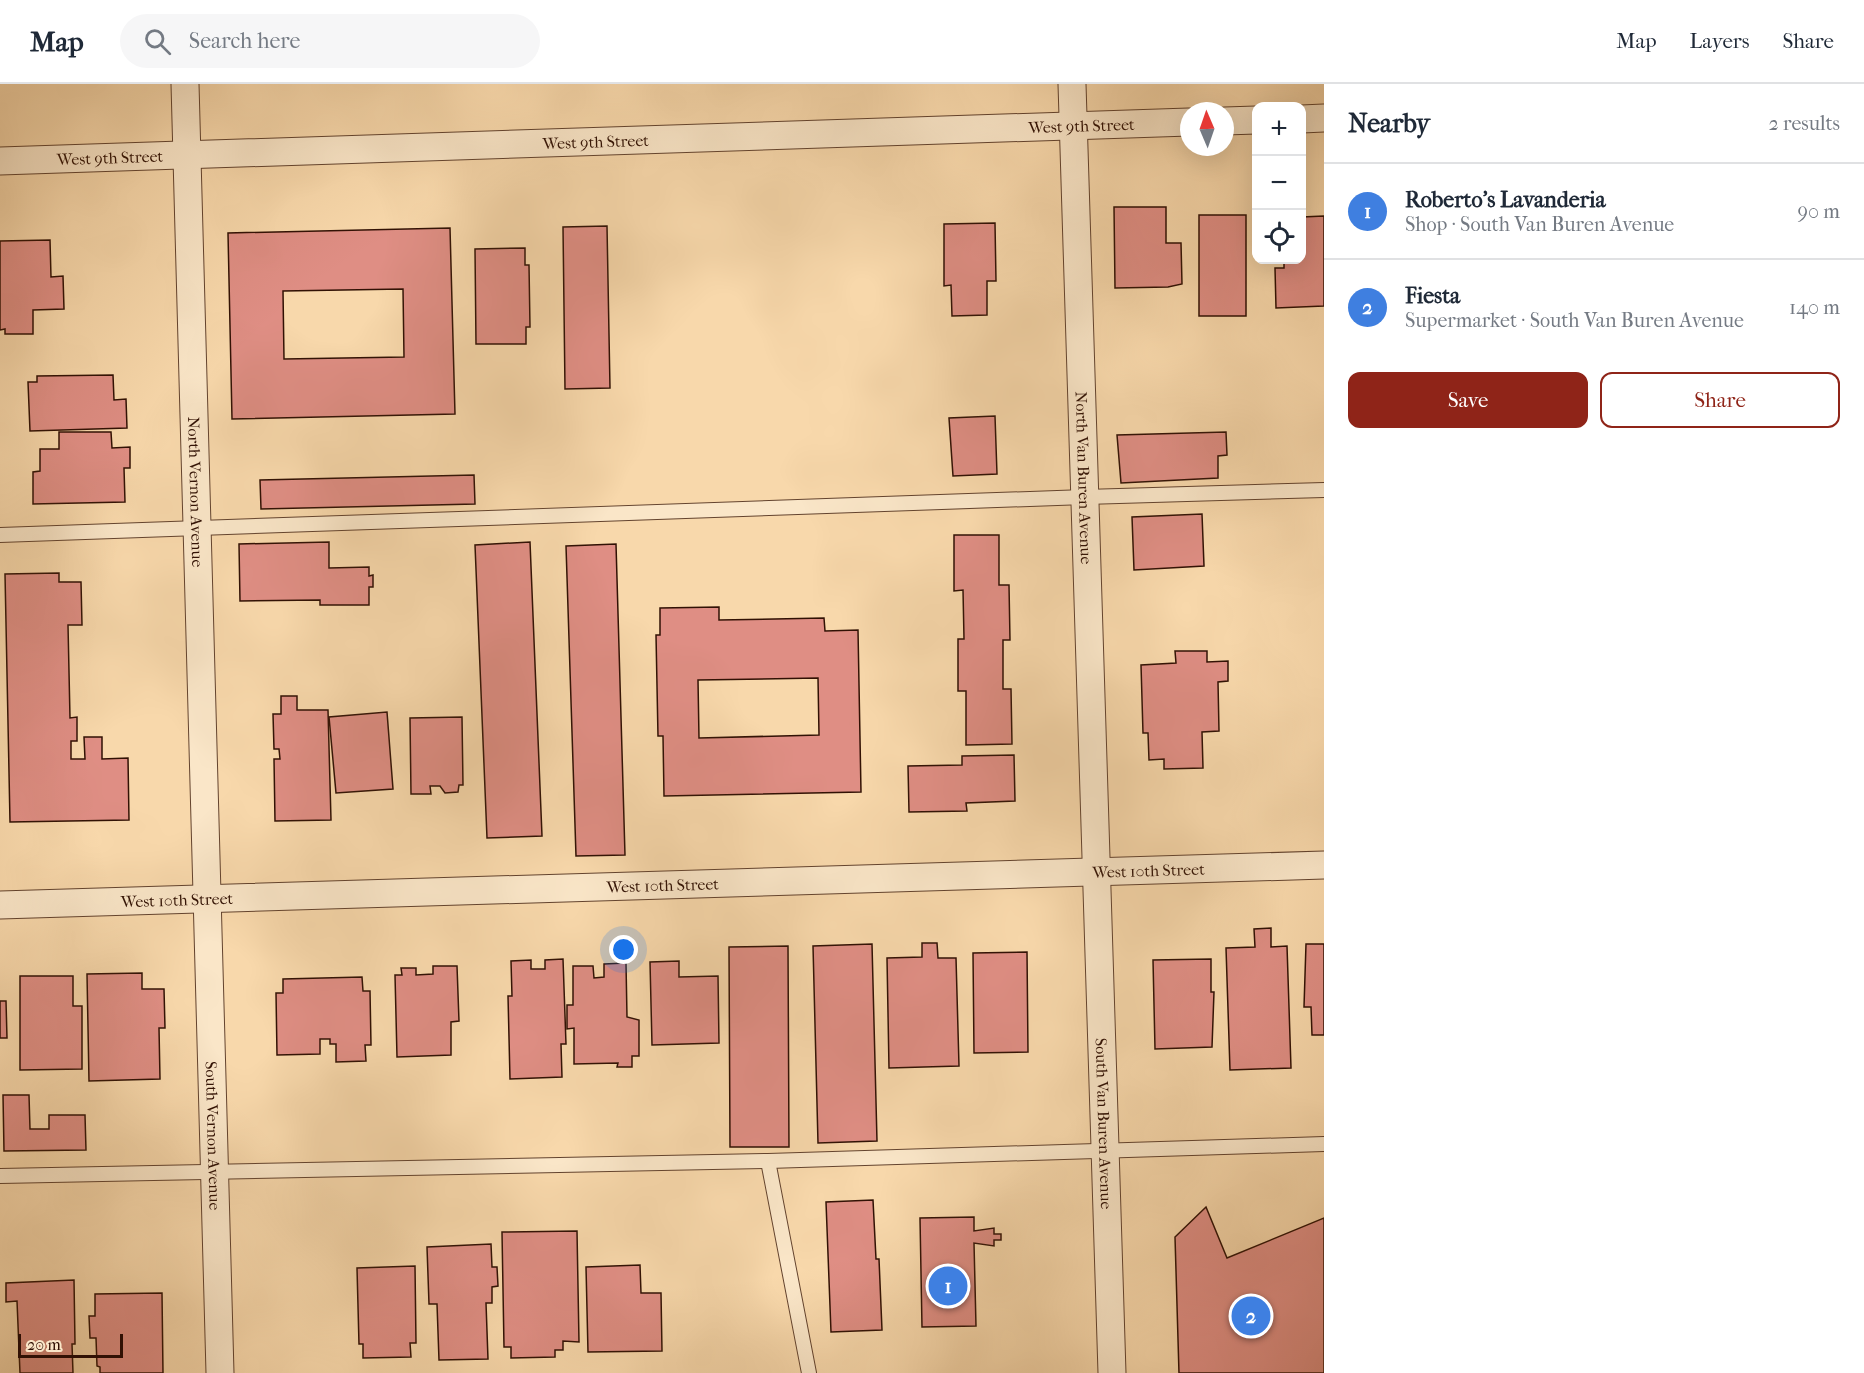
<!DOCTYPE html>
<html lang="en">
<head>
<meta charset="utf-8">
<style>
  :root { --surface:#fff; --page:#f6f6f7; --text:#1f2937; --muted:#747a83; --line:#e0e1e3; --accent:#8f2418 }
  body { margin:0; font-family:"IM FELL French Canon",serif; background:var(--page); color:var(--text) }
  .controls { position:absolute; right:18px; top:18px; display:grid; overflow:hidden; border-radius:12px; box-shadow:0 6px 24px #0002 }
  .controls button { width:54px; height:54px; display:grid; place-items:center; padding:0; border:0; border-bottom:2px solid var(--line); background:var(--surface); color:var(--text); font:30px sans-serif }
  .compass { position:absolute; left:1180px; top:18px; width:54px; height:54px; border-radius:50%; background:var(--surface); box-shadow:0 6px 24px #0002; rotate:358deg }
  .scale { position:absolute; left:18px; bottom:15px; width:105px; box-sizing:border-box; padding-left:6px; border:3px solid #311104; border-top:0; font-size:16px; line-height:21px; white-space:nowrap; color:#311104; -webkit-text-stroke:4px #fae6c8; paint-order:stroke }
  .you { position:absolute; left:624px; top:866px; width:21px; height:21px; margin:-15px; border:4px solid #fff; border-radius:50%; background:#1a73e8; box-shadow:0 0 0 9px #1a73e833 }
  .badge { display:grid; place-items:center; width:39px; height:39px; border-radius:50%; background:var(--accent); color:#fff; font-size:20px; font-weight:700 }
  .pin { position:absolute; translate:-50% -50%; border:3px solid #fff; box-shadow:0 2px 6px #0006 }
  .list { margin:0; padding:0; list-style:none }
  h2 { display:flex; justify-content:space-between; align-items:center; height:78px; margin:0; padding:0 24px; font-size:26px }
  h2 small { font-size:20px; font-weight:400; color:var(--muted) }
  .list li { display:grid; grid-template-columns:39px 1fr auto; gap:18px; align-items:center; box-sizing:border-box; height:96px; padding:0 24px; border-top:2px solid var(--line) }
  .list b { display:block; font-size:22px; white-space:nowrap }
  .list p { margin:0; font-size:20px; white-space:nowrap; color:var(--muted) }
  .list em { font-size:20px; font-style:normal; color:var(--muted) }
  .actions { display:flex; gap:12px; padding:18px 24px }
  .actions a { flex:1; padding:14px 0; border:2px solid var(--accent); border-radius:12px; text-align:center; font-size:21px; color:var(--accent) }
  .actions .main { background:var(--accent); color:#fff }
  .icon { flex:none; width:33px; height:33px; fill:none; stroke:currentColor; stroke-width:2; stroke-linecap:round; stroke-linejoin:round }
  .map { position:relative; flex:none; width:1324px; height:1289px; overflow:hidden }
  header { display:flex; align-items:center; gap:36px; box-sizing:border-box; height:84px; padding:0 30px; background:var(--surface); border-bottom:2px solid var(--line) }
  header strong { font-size:28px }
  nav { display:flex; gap:33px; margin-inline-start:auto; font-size:21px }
  .search { width:420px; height:54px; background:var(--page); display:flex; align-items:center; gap:15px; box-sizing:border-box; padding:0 21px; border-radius:33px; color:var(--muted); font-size:22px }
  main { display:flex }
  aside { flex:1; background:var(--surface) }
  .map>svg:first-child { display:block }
  .building { fill:#df8e84; stroke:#311104; stroke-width:1.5; fill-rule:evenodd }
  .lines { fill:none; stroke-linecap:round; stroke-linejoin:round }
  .lane-casing { stroke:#63432e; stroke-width:16 }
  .street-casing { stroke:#63432e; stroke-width:29 }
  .lane { stroke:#fae6c8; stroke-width:14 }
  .street { stroke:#fae6c8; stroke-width:27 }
  .labels { text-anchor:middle; stroke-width:5; stroke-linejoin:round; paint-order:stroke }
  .street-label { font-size:16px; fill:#311104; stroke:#fae6c8 }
</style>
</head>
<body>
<header>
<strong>Map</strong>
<div class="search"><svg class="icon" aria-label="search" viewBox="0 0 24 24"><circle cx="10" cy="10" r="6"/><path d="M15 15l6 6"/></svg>Search here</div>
<nav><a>Map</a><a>Layers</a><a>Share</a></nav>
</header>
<main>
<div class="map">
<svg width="1324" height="1289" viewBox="0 0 1324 1289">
  <rect width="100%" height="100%" fill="#f8d8ab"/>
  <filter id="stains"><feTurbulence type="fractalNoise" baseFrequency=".00333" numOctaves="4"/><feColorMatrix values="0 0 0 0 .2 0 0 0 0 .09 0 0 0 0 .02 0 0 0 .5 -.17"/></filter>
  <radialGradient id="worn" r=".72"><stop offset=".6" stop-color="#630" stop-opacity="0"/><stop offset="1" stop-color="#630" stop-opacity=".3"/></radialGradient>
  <g class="building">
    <polygon points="1114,123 1166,123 1166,159 1181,159 1182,200 1168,203 1115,204"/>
    <rect x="1199" y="131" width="47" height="101"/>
    <polygon points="1324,132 1324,222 1276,224 1275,184 1284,184 1284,176 1302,176 1302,133"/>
    <polygon points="995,139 996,197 987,197 987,231 952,232 951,201 944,202 944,140"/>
    <polygon points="607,142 610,304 565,305 563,143"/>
    <path d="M450 144 455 330 232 335 228 149ZM403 205 404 273 284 275 283 207Z"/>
    <polygon points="50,156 51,193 63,192 64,225 33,226 33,250 5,250 5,245 0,246 0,157"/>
    <polygon points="525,164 525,181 529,181 530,243 526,243 526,260 476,260 475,165"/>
    <polygon points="113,291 114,316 126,315 127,344 30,347 28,298 37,298 37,292"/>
    <polygon points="995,332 997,390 953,392 949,334"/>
    <polygon points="59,348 111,348 112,364 130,363 130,384 124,384 125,418 33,420 33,388 40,387 40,365 59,365"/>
    <polygon points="1226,348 1227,371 1218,372 1218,394 1121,399 1117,351"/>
    <polygon points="474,391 475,420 261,425 260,396"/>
    <polygon points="1202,430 1204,482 1134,486 1132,433"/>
    <polygon points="954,451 999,451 999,501 1009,501 1010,556 1003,556 1003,605 1011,605 1012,660 966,661 966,607 958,607 958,555 964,555 963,506 954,507"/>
    <polygon points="329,458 329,484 369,483 369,492 373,491 373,503 369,503 369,521 320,521 320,516 240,517 239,460"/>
    <polygon points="530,458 542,752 487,754 475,461"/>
    <polygon points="616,460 625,771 576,772 566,462"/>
    <polygon points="59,489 59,498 81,498 82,541 68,541 70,634 77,633 77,657 71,657 71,675 85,675 84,653 102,653 102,675 128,674 129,736 10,738 5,490"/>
    <path d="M719 523V536L824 534 825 547 858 546 861 708 664 712 663 652H658L656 551H660V524ZM818 594 819 651 699 654 698 596Z"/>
    <polygon points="1175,567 1207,567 1207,578 1228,577 1228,597 1218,598 1219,647 1202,648 1203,684 1164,685 1164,675 1149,676 1148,649 1143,649 1141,581 1176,579"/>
    <polygon points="281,612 297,612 297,626 328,626 331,736 275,737 274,675 280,675 279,665 274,665 273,630 281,630"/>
    <polygon points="387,628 393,705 336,709 329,633"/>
    <polygon points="462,633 463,701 459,701 458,708 445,709 440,702 430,702 431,710 411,710 410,634"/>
    <polygon points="1014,671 1015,717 966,719 967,727 909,728 908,682 962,681 962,672"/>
    <polygon points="1271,844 1271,863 1287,862 1291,984 1230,986 1226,864 1255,863 1254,845"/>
    <polygon points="922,859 937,859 938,874 956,874 959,982 889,984 887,874 922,873"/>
    <polygon points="872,860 877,1057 818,1059 813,862"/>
    <polygon points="1306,860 1324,860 1324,951 1312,951 1311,923 1304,923"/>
    <polygon points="788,862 789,1063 730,1063 729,863"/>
    <polygon points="1027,868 1028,968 974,969 973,869"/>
    <polygon points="563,875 566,960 561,960 562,993 510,995 508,912 512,912 511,877 531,876 531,885 545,885 545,876"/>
    <polygon points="1211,875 1211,908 1214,908 1212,963 1155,965 1153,876"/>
    <polygon points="679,877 679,893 718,892 719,959 652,961 650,878"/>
    <polygon points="626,879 627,933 639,936 639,972 632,972 632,983 617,983 618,979 574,980 574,944 567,945 567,921 573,921 573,882 593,882 594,894 604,893 604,880"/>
    <polygon points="433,882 457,882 459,937 451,938 451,971 397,973 395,891 402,891 401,884 416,884 416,891 433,890"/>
    <polygon points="142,889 142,905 164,905 165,944 159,944 160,995 89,997 87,890"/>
    <polygon points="20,892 73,892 73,922 82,922 82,985 20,986"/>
    <polygon points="362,893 363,907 370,907 371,961 365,961 366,977 336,978 336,960 330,960 330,955 320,955 320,970 277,971 276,909 283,909 283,895"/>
    <polygon points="0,917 6,917 7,954 0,954"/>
    <polygon points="3,1011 29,1011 30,1045 49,1045 49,1031 85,1031 86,1066 4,1067"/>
    <polygon points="873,1116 876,1175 879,1175 882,1246 831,1248 826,1118"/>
    <polygon points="1206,1123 1227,1174 1324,1134 1324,1289 1179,1289 1175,1153"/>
    <polygon points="974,1133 974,1147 994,1144 994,1150 1001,1150 1001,1156 994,1156 994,1162 974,1159 976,1242 922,1243 920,1134"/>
    <polygon points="577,1147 579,1258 563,1257 563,1266 555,1266 555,1273 511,1274 511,1263 504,1263 502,1148"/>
    <polygon points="491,1160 492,1183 497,1183 498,1202 492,1203 492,1219 486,1219 488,1275 439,1276 437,1220 429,1220 427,1163"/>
    <polygon points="640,1181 641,1209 661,1209 662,1267 588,1268 586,1183"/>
    <polygon points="415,1182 416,1259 410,1259 411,1273 363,1274 363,1260 359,1260 357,1184"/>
    <polygon points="74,1196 75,1260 72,1260 73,1289 20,1289 17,1217 6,1218 6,1199"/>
    <polygon points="162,1209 163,1289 100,1289 100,1283 97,1282 96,1254 90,1254 89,1232 95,1232 95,1210"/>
  </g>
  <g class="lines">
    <defs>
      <g id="lane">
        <polyline points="0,451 1085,413 1324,406"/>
        <polyline points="0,1092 768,1077"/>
        <polyline points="809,1289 768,1077 1324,1060"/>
      </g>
      <g id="street">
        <path id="s1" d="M185 0 220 1289"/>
        <path id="s2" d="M1072 0 1112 1289"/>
        <polyline points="1302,35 1324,34"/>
        <polyline points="1225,37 1256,36"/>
        <path id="s3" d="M0 77 1189 38"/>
        <path id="s4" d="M0 821 1324 781"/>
      </g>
    </defs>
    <use href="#lane" class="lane-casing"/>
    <use href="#street" class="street-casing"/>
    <use href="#lane" class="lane"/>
    <use href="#street" class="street"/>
  </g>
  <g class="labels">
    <g class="street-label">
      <text dy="6" stroke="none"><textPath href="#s3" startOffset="1082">West 9th Street</textPath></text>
      <text dy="6" stroke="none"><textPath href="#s3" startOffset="596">West 9th Street</textPath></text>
      <text dy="6" stroke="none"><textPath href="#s3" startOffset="110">West 9th Street</textPath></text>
      <text dy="6" stroke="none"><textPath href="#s2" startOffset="394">North Van Buren Avenue</textPath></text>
      <text dy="6" stroke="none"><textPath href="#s1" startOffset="408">North Vernon Avenue</textPath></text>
      <text dy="6" stroke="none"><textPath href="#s4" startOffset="1149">West 10th Street</textPath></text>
      <text dy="6" stroke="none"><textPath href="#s4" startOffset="663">West 10th Street</textPath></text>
      <text dy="6" stroke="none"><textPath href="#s4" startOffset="177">West 10th Street</textPath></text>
      <text dy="6" stroke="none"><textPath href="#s2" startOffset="1040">South Van Buren Avenue</textPath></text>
      <text dy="6" stroke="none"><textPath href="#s1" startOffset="1052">South Vernon Avenue</textPath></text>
    </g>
  </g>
  <rect width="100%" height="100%" filter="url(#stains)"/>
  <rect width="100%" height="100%" fill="url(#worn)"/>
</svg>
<div class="controls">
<button>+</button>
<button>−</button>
<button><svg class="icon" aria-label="locate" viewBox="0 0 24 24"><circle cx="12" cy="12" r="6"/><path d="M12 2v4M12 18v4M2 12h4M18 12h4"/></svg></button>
</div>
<svg class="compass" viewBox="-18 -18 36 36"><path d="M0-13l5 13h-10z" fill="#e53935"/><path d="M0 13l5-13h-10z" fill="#747a83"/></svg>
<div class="scale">20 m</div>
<div class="you"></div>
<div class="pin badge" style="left:948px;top:1202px;background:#3f7fe0">1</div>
<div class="pin badge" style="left:1251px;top:1232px;background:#3f7fe0">2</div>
</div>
<aside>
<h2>Nearby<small>2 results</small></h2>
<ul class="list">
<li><span class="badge" style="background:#3f7fe0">1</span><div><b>Roberto's Lavanderia</b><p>Shop · South Van Buren Avenue</p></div><em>90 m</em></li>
<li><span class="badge" style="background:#3f7fe0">2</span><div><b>Fiesta</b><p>Supermarket · South Van Buren Avenue</p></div><em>140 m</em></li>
</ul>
<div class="actions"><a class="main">Save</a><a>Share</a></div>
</aside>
</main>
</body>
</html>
